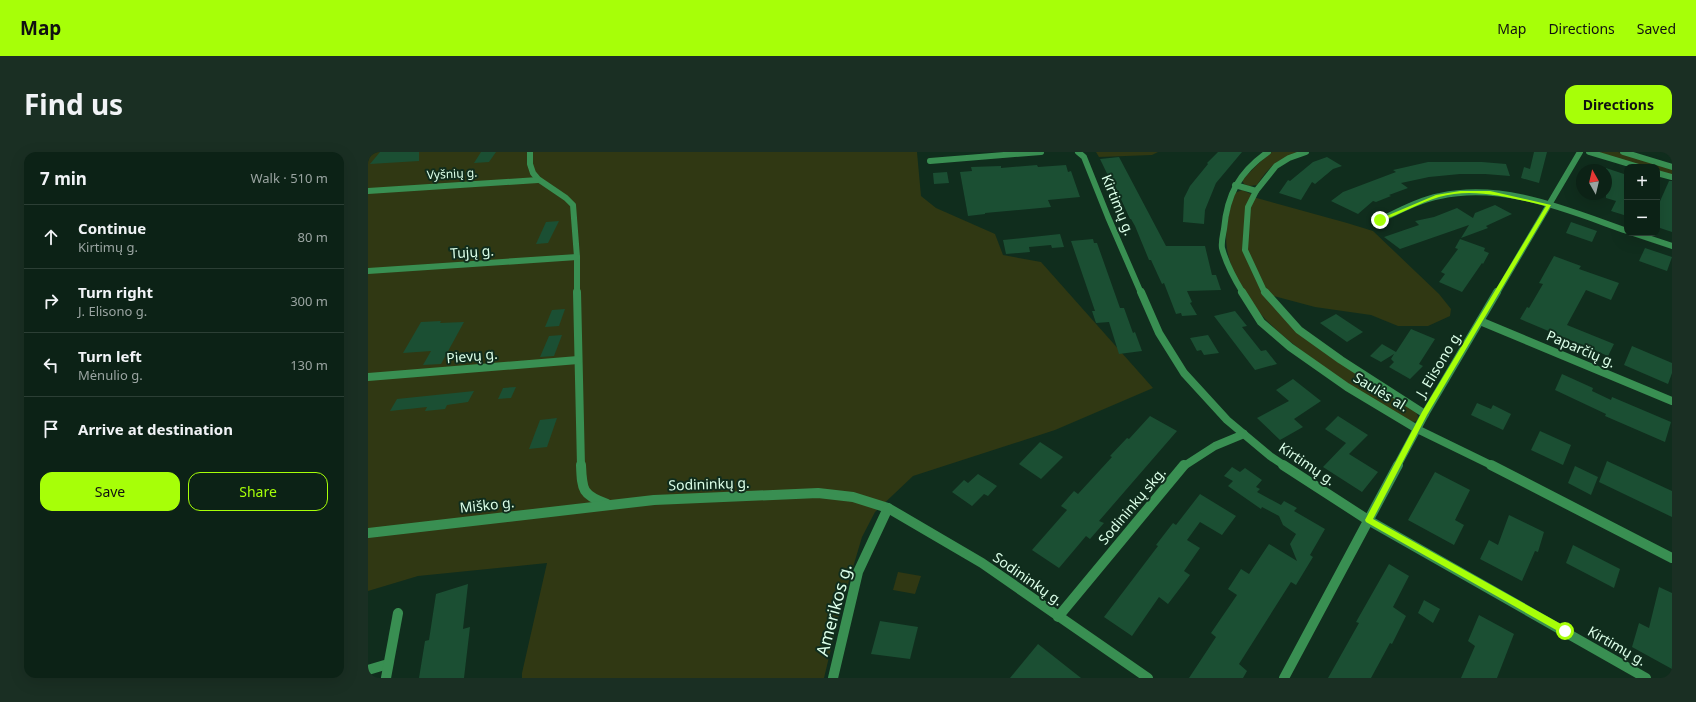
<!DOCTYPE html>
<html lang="en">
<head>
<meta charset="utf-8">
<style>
  :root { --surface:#0c2216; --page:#1a2f23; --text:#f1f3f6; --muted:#9aa4a1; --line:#2c3f35; --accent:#a7ff08 }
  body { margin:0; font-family:"Noto Sans",sans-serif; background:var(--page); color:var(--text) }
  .controls { position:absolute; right:12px; top:12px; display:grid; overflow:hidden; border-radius:8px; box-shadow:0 4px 16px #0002 }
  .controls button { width:36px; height:36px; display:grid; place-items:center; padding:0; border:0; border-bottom:1px solid var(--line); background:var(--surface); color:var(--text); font:20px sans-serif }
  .compass { position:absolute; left:1208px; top:12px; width:36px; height:36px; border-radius:50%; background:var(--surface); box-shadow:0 4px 16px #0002; rotate:352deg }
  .stop { position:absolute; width:12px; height:12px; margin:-9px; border:3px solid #a7ff08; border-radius:50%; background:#fff }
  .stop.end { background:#a7ff08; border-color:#fff; box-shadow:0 1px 4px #0008 }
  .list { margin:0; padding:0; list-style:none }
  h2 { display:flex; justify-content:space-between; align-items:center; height:52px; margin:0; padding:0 16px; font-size:17px }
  h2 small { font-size:13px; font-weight:400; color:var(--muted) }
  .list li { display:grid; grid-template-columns:26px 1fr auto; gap:12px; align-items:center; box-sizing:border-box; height:64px; padding:0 16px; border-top:1px solid var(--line) }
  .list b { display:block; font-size:15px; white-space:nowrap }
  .list p { margin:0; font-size:13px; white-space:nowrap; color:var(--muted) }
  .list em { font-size:13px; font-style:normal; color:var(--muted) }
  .actions { display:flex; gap:8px; padding:12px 16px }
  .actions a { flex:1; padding:9px 0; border:1px solid var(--accent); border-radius:12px; text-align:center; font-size:14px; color:var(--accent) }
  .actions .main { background:var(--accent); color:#111 }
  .icon { flex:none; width:22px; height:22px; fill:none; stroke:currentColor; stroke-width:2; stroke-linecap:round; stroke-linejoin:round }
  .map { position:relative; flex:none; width:1304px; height:526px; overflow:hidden; border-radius:12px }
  header { display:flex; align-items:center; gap:24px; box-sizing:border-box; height:56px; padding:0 20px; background:var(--accent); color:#111 }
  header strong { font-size:19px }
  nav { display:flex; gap:22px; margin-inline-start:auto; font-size:14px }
  .intro { display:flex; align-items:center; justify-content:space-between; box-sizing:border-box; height:96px; padding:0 24px }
  h1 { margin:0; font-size:28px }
  .button { padding:10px 18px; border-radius:12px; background:var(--accent); color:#111; font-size:14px; font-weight:700 }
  main { display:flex; gap:24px; padding:0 24px }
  aside { flex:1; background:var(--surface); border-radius:12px; box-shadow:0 4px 16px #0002 }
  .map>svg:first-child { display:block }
  .green { fill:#303813 }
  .building { fill:#1b4f33 }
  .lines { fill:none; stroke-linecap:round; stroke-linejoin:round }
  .street-far2 { stroke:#398f52; stroke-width:6 }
  .street-far1 { stroke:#398f52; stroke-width:8 }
  .street { stroke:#398f52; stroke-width:10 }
  .route { fill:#a7ff08 }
  .labels { text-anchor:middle; stroke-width:4; stroke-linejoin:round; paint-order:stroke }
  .far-street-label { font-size:12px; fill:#dcffe9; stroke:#102d1d }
  .street-label { font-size:14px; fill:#dcffe9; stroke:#102d1d }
  .near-street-label { font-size:17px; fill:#dcffe9; stroke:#102d1d }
</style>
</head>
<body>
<header>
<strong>Map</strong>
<nav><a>Map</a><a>Directions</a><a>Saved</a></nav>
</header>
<div class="intro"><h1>Find us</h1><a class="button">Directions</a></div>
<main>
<aside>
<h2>7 min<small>Walk · 510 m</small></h2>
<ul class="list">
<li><svg class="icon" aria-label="ahead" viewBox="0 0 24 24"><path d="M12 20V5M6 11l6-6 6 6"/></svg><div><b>Continue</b><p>Kirtimų g.</p></div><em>80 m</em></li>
<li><svg class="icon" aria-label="right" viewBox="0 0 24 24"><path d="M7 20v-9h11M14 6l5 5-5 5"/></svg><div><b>Turn right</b><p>J. Elisono g.</p></div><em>300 m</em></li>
<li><svg class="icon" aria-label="left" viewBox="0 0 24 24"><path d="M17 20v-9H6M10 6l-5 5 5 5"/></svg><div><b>Turn left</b><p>Mėnulio g.</p></div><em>130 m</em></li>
<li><svg class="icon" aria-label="arrive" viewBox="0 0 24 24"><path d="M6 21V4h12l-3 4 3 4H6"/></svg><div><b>Arrive at destination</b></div></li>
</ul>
<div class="actions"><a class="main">Save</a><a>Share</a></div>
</aside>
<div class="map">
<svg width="1304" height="526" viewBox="0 0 1304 526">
  <rect width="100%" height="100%" fill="#102d1d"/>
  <g class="green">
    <polygon points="0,0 549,0 553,44 568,56 627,82 635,103 673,110 785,236 687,278 545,324 507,360 494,385 472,459 456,526 154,526 154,521 179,411 50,424 0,439"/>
    <polygon points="728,0 790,0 784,3 731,5"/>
    <path d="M904 0H931C909 8 901 14 889 33L881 34 876 32 874 28 892 10Z"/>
    <polygon points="1226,0 1250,0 1304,16 1304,24 1289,19 1289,15 1275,15"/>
    <path d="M874 38 883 42V45L875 98 895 141 930 180 1046 257 1051 266C1048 271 1044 270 1039 268 1008 250 979 232 950 211 909 181 869 149 859 97 856 78 861 58 867 41Z"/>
    <polygon points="885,45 979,71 1005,79 1071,142 1083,157 1082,164 1060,174 1030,174 1003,163 947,155 898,142 877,98 880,55"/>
    <polygon points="530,420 553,424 547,442 525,438"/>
  </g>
  <g class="building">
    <polygon points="12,0 51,0 51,9 2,12"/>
    <polygon points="113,0 128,0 121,10 106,11"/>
    <polygon points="850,0 874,0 848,31 837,58 836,72 815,70 816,46 822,34 840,12 839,11"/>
    <polygon points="1166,0 1179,0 1171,31 1153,26 1156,15 1162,17"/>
    <polygon points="751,5 798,94 837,94 844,123 848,123 853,138 819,139 824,150 822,151 829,163 814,164 813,161 808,162 796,131 794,132 783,108 781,108 767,74 763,67 762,67 747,34 745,34 732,7"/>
    <polygon points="959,5 974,14 965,17 947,32 944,30 933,48 911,41 920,28 922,29 945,10"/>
    <polygon points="1060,10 1114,10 1138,12 1142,24 1117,22 1092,22 1061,25 1033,31 1040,36 1021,43 1023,44 1008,50 1005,49 990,62 963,49 975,40 1028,20 1025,18"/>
    <polygon points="669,13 670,15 698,13 700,20 703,19 712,45 680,48 683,55 617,61 617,62 600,64 592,20 604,19 603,15 633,14 633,16"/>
    <polygon points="1238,16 1259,23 1259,64 1243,59 1248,49 1238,46"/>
    <polygon points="579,20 581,31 566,32 565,21"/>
    <polygon points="1301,29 1304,29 1304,80 1289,75 1289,56"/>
    <polygon points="1127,53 1144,62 1118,74 1120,76 1093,86 1101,73 1032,97 1016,85 1051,73 1047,69 1066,65 1089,56 1105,66 1107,61"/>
    <polygon points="191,69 180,91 168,92 178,70"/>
    <polygon points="1203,70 1229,79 1224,90 1198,81"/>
    <polygon points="692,82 696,95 684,96 683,93 661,95 662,100 638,102 635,88"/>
    <polygon points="725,87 726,91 729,91 752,156 756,156 765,181 767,180 774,199 751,202 741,170 728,171 724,159 727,159 703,89"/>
    <polygon points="1092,87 1117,96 1116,99 1121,101 1115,112 1114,111 1094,140 1071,130 1077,122 1073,120 1090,97 1087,96"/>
    <polygon points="1277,96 1304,105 1299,119 1271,109"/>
    <polygon points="1186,104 1213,114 1211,117 1251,131 1243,148 1218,138 1199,173 1246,192 1240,204 1152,167 1159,155 1161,156 1175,132 1171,131"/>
    <polygon points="197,157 191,174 177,175 184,158"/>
    <polygon points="867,159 879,174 874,175 893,199 898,198 909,212 887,218 846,164"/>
    <polygon points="968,162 995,180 979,190 952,171"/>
    <polygon points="73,169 72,171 96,170 73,212 55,213 63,199 35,201 53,170"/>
    <polygon points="1043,177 1067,187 1051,212 1055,214 1042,227 1021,215 1026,210 1023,207 1026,202 1013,210 1002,204 1014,192 1028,200"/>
    <polygon points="194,183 186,204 172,205 181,184"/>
    <polygon points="840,183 851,201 836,203 833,198 829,199 822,186"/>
    <polygon points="1264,194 1304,211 1304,221 1300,232 1256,213"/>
    <polygon points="1194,222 1225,236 1224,239 1243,248 1244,245 1303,270 1297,290 1237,264 1238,262 1187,238"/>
    <polygon points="925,227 953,249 926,267 935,275 912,288 889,266 921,249 908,238"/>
    <polygon points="148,235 143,246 130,247 135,236"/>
    <polygon points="106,239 100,250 79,253 77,257 57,259 59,255 22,259 29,247"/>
    <polygon points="1109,251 1123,257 1125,253 1143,262 1135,278 1103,263"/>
    <polygon points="782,264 809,279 731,369 736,371 722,387 718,384 691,416 664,398 699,358 693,354 706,339 710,342 744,305 742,304 759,286 761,287"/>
    <polygon points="970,264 1000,283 981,302 1010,320 994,340 955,315 978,291 957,277"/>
    <polygon points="189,266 179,295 161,297 172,268"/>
    <polygon points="1172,279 1203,293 1195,313 1163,298"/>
    <polygon points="672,290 695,305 673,327 651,312"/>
    <polygon points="1239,309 1304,339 1304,365 1231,330"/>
    <polygon points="1207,314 1230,325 1223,343 1200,331"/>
    <polygon points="864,315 872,320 877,316 894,328 888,335 892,337 889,340 913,353 916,349 929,356 926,359 957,377 942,403 945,405 928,433 923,430 871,512 879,519 875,526 821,526 848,485 843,481 869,443 860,437 873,417 881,422 901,392 929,409 922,392 928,382 915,373 911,364 894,355 893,357 860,334 865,329 856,324"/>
    <polygon points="1067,320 1102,338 1087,368 1096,373 1086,393 1040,368"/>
    <polygon points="610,322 629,334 620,344 616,342 604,354 584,340 596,328 600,331"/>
    <polygon points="832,342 868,364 854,383 832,370 819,388 832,396 816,419 822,423 800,452 791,445 764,484 736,465 790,394 788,393 805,371 808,373"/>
    <polygon points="1141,363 1176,380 1170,400 1167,399 1154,429 1112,407 1121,388 1130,393"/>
    <polygon points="1205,393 1252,417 1246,436 1198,411"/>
    <polygon points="1021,412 1041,424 1025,455 1038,464 1024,492 1022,491 1003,526 960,526 991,471 988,470"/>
    <polygon points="100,432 95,477 102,475 96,526 51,526 57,489 61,488 68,442"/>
    <polygon points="1291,435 1304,441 1304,517 1264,495 1271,471 1281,476"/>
    <polygon points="1056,448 1072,457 1065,471 1050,461"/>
    <polygon points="1111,463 1146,482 1129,526 1093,526 1107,494 1100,489"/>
    <polygon points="512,469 550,475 542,507 503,502"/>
    <polygon points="670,492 713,526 642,526"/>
  </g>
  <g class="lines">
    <g class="street-far2">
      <polyline points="162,0 162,12 165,21 170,27 198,46 205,53 209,105 209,141"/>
      <polyline points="710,0 716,5 740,65 773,141"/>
      <polyline points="1221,0 1271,15"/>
      <polyline points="1255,0 1304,15"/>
      <polyline points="562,9 673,0"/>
      <polyline points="1289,21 1304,25"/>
      <polyline points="867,33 888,39"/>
      <polyline points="0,39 170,28"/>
      <path d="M1012 68C1031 59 1051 48 1072 44 1136 30 1199 58 1259 79"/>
      <polyline points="1265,81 1304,94"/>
      <polyline points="0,119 209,105"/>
      <path d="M875 141C867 128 858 111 854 96 853 90 855 83 856 77 859 43 871 20 900 0"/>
      <polyline points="897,141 877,98 880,55 888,39 908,14 921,6 938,0"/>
      <polyline points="1129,141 1212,0"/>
    </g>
    <g class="street-far1">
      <polyline points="209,140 213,314"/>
      <polyline points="773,140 791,181 816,221 859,268 902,304 917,314"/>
      <polyline points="874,140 893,170 922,195 979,235 1049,277 1125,314"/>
      <polyline points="897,140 931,178 973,208 1057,262"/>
      <polyline points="1112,169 1304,249"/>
      <polyline points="0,225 210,208"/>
      <polyline points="816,314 847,294 876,282"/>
      <polyline points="1029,314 1057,262 1129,140"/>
    </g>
    <g class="street">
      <path d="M213 313C214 338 214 343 239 352"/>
      <polyline points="915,313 1000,368 1278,526"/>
      <polyline points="1123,313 1304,406"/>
      <polyline points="0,381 286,348 450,341 485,345 520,356 614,411 780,526"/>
      <polyline points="690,465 816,313"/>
      <polyline points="0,518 20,512"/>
      <polyline points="18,526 30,461"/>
      <polyline points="465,526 490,420 520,356"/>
      <polyline points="916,526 1030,313"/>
    </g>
  </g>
  <path class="route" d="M1092 39H1122L1183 53 1059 263 1005 367 1200 476 1201 479 1197 483 998 370 997 368 1054 260 1178 54C1143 46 1106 35 1071 45 1051 51 1032 62 1013 69L1009 68 1068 43Z"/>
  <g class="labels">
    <g class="far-street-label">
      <text transform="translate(84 22) rotate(-3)" y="4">Vyšnių g.</text>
    </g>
    <g class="street-label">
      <text transform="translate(750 53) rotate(68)" y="5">Kirtimų g.</text>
      <text transform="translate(104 100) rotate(-4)" y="5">Tujų g.</text>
      <text transform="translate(1213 197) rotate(23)" y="5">Paparčių g.</text>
      <text transform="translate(104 204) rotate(-5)" y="5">Pievų g.</text>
      <text transform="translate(1071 212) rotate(-59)" y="5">J. Elisono g.</text>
      <text transform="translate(1013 240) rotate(31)" y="5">Saulės al.</text>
      <text transform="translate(939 312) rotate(34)" y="5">Kirtimų g.</text>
      <text transform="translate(341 332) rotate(-2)" y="5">Sodininkų g.</text>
      <text transform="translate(119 353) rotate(-6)" y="5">Miško g.</text>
      <text transform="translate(764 354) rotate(-50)" y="5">Sodininkų skg.</text>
      <text transform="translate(660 427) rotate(35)" y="5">Sodininkų g.</text>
      <text transform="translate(1249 494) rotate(30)" y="5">Kirtimų g.</text>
    </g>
    <g class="near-street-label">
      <text transform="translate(466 458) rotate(-75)" y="6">Amerikos g.</text>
    </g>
  </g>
</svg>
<div class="controls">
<button>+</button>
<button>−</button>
</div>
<svg class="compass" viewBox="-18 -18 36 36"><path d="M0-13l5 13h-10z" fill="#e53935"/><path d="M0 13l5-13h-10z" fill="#9aa4a1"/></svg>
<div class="stop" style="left:1197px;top:479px"></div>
<div class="stop end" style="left:1012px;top:68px"></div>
</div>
</main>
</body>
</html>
